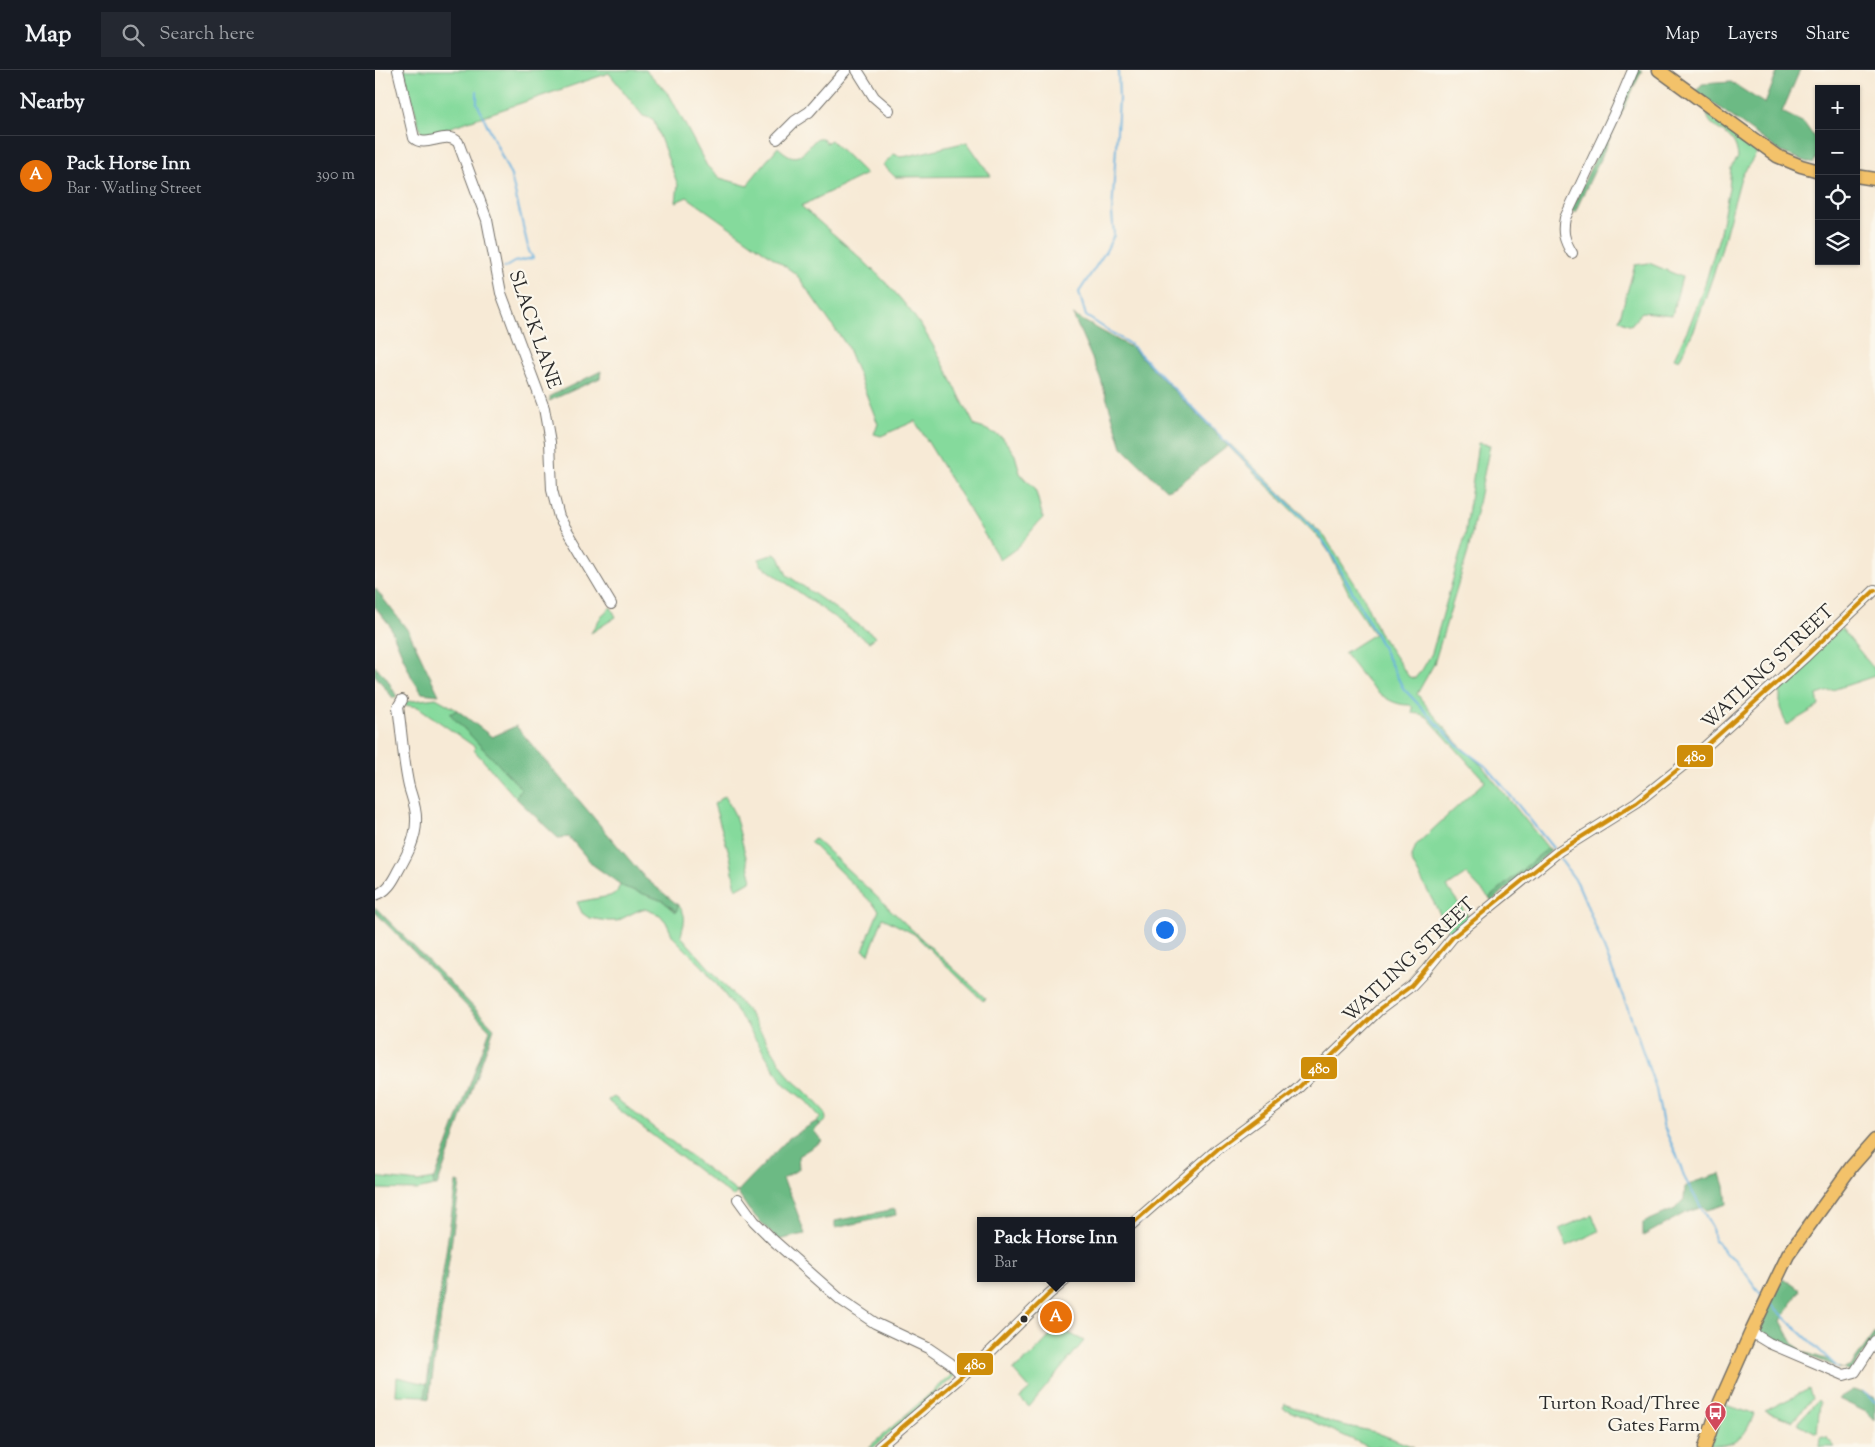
<!DOCTYPE html>
<html lang="en">
<head>
<meta charset="utf-8">
<style>
  :root { --surface:#171b24; --page:#242831; --text:#f1f3f6; --muted:#9ea1a6; --line:#363941; --accent:#1a73e8 }
  body { margin:0; font-family:"Sorts Mill Goudy",serif; background:var(--page); color:var(--text) }
  .controls { position:absolute; right:15px; top:15px; display:grid; overflow:hidden; border-radius:0px; box-shadow:0 1px 4px #0004 }
  .controls button { width:45px; height:45px; display:grid; place-items:center; padding:0; border:0; border-bottom:1px solid var(--line); background:var(--surface); color:var(--text); font:25px sans-serif }
  .you { position:absolute; left:789px; top:859px; width:18px; height:18px; margin:-12px; border:4px solid #fff; border-radius:50%; background:#1a73e8; box-shadow:0 0 0 8px #1a73e833 }
  .badge { display:grid; place-items:center; width:32px; height:32px; border-radius:50%; background:var(--accent); color:#fff; font-size:16px; font-weight:700 }
  .pin { position:absolute; translate:-50% -50%; border:2px solid #fff; box-shadow:0 1px 5px #0006 }
  .popup { position:absolute; left:602px; top:1147px; width:158px; height:65px; box-sizing:border-box; display:grid; place-content:center; border-radius:0px; background:var(--surface); filter:drop-shadow(0 1px 4px #0005); font-size:16px; white-space:nowrap; color:var(--muted) }
  .popup b { font-size:19px; color:var(--text) }
  .popup::after { content:''; position:absolute; left:50%; top:100%; margin-left:-10px; border:10px solid transparent; border-top-color:var(--surface) }
  .list { margin:0; padding:0; list-style:none }
  h2 { display:flex; justify-content:space-between; align-items:center; height:65px; margin:0; padding:0 20px; font-size:21px }
  h2 small { font-size:16px; font-weight:400; color:var(--muted) }
  .list li { display:grid; grid-template-columns:32px 1fr auto; gap:15px; align-items:center; box-sizing:border-box; height:80px; padding:0 20px; border-top:1px solid var(--line) }
  .list b { display:block; font-size:19px; white-space:nowrap }
  .list p { margin:0; font-size:16px; white-space:nowrap; color:var(--muted) }
  .list em { font-size:16px; font-style:normal; color:var(--muted) }
  .icon { flex:none; width:28px; height:28px; fill:none; stroke:currentColor; stroke-width:2; stroke-linecap:round; stroke-linejoin:round }
  .map { position:relative; flex:none; width:1500px; height:1377px; overflow:hidden }
  header { display:flex; align-items:center; gap:30px; box-sizing:border-box; height:70px; padding:0 25px; background:var(--surface); border-bottom:1px solid var(--line) }
  header strong { font-size:24px }
  nav { display:flex; gap:28px; margin-inline-start:auto; font-size:18px }
  .search { width:350px; height:45px; background:var(--page); display:flex; align-items:center; gap:12px; box-sizing:border-box; padding:0 18px; border-radius:0px; color:var(--muted); font-size:19px }
  main { display:flex }
  aside { flex:1; background:var(--surface) }
  .map>svg:first-child { display:block }
  .green { fill:#85da9c; stroke:#588264 }
  .forest { fill:#6cba84; stroke:#4c7258 }
  .lines { fill:none; stroke-linecap:round; stroke-linejoin:round }
  .stream { stroke:#67b1df; stroke-width:2 }
  .minor-casing { stroke:#726e67; stroke-width:12 }
  .major-casing { stroke:#726e67; stroke-width:15 }
  .minor { stroke:#fff; stroke-width:10 }
  .major { stroke:#f3c26a; stroke-width:12 }
  .bus-1-casing { stroke:#fbf7ec; stroke-width:8 }
  .bus-1 { stroke:#ce8d09; stroke-width:4 }
  .bus-dot { fill:#2b2b2b; stroke:#fbf7ec; stroke-width:2 }
  .labels { text-anchor:middle; stroke-width:4.5; stroke-linejoin:round; paint-order:stroke }
  .street-label { font-size:19px; fill:#2b2b2b; stroke:#fbf7ec }
  .poi-label { font-size:19px; fill:#2b2b2b; stroke:#fbf7ec; text-anchor:end }
  .line-badge { stroke:#fbf7ec; stroke-width:2 }
  .badge-label { font-size:14px; text-anchor:middle; font-weight:bold; fill:#fff }
</style>
</head>
<body>
<header>
<strong>Map</strong>
<div class="search"><svg class="icon" aria-label="search" viewBox="0 0 24 24"><circle cx="10" cy="10" r="6"/><path d="M15 15l6 6"/></svg>Search here</div>
<nav><a>Map</a><a>Layers</a><a>Share</a></nav>
</header>
<main>
<aside>
<h2>Nearby<small></small></h2>
<ul class="list">
<li><span class="badge" style="background:#e8710a">A</span><div><b>Pack Horse Inn</b><p>Bar · Watling Street</p></div><em>390 m</em></li>
</ul>
</aside>
<div class="map">
<svg width="1500" height="1377" viewBox="0 0 1500 1377">
  <rect width="100%" height="100%" fill="#fbf7ec"/>
  <filter id="ink" filterUnits="userSpaceOnUse"><feTurbulence type="fractalNoise" baseFrequency=".02" numOctaves="2"/><feDisplacementMap in="SourceGraphic" scale="10" xChannelSelector="R" yChannelSelector="G"/><feConvolveMatrix kernelMatrix="1 2 1 2 8 2 1 2 1" color-interpolation-filters="sRGB"/></filter>
  <filter id="wash" filterUnits="userSpaceOnUse"><feTurbulence type="fractalNoise" baseFrequency=".0096" numOctaves="4" result="noise"/><feDisplacementMap in="SourceGraphic" scale="20" xChannelSelector="R" yChannelSelector="G"/><feGaussianBlur stdDeviation="1.12" result="paint"/><feColorMatrix in="noise" values="0 0 0 0 0 0 0 0 0 0 0 0 0 0 0 0 0 1.4 0 .05"/><feComposite in="paint" operator="in"/></filter>
  <g filter="url(#wash)">
    <rect width="100%" height="100%" fill="#f7ead6"/>
    <g class="green">
      <path d="M29 0H271L295 26 332 96 345 108 373 116 375 111 403 77C423 96 426 84 442 68H447L451 73 456 70 491 104 426 136C459 165 495 194 524 227 557 264 577 313 600 356L610 359 627 367 633 375 640 385 645 403 650 409 660 418 668 448 663 453 643 477 625 490 540 351 506 366 499 364 503 354 472 276 421 204 312 127 301 132 303 115 278 49 268 46 234 3 47 67Z"/>
      <path d="M1332 44 1383 81 1366 107 1344 188 1320 258 1304 290 1299 288 1315 254 1330 214 1344 167 1354 118 1356 97 1363 88C1361 57 1336 65 1332 44Z"/>
      <polygon points="592,72 616,106 520,107 508,95 519,84 526,87 533,86"/>
      <polygon points="1274,193 1307,207 1297,245 1267,242 1256,255 1244,250 1260,195"/>
      <path d="M1103 373 1115 375 1093 482 1059 594 1042 624 1081 672 1107 696 1173 778 1114 828 1091 804 1072 817 1095 849 1075 863 1036 790 1041 775 1110 711 1052 647 1045 644 1037 643 1038 638 1035 635C1005 636 986 603 969 583L999 564 980 536 954 482 945 469 853 376 855 374 950 467 989 528 1003 561 1034 607 1040 608 1047 600 1057 583 1090 466Z"/>
      <polygon points="399,484 404,487 412,505 501,567 494,572 386,495 384,489"/>
      <polygon points="236,537 241,547 216,563 227,545"/>
      <polygon points="1466,558 1500,600 1500,606 1442,625 1444,636 1412,655 1405,638 1405,616"/>
      <polygon points="61,628 82,640 76,645 146,718 141,728 99,680 100,677 43,637 29,635 29,632"/>
      <polygon points="350,726 360,745 377,810 361,819 355,786 339,734"/>
      <polygon points="440,769 610,928 608,931 539,864 508,848 494,884 488,880 504,840 435,772"/>
      <path d="M245 814 288 831 301 842 303 835C313 846 309 852 306 866L374 943 415 1008 430 1021 450 1042 451 1050 445 1055 442 1051 446 1048 431 1031 408 1013 371 954 347 921 328 897 298 867 291 852 285 845 270 839 264 840 242 851H233L214 848 207 843 202 832 235 826 242 822Z"/>
      <polygon points="239,1027 362,1122 358,1127 234,1032 233,1030"/>
      <polygon points="0,1107 43,1112 58,1109 59,1116 42,1120 0,1119"/>
      <polygon points="1217,1145 1224,1161 1192,1176 1184,1159"/>
      <polygon points="690,1261 709,1271 654,1337 645,1328 655,1319 638,1300 657,1285 677,1264"/>
      <polygon points="581,1301 583,1303 499,1377 494,1377"/>
      <polygon points="22,1307 52,1314 51,1326 21,1325"/>
      <polygon points="1434,1319 1437,1329 1418,1351 1390,1341"/>
      <polygon points="1443,1330 1445,1333 1442,1363 1423,1354 1423,1352"/>
      <polygon points="910,1334 958,1353 1000,1362 1039,1377 994,1377 908,1338"/>
      <path d="M1350 1335 1379 1344C1370 1367 1362 1377 1335 1375Z"/>
      <polygon points="1448,1367 1452,1368 1460,1377 1444,1377 1445,1368"/>
    </g>
    <g class="forest">
      <polygon points="1260,0 1267,0 1200,142 1196,141"/>
      <polygon points="1403,0 1425,0 1407,42 1429,53 1444,74 1444,83 1438,94 1406,82 1321,21 1327,14 1356,12 1390,34"/>
      <polygon points="698,245 757,278 853,376 802,416 791,420 747,377 725,307"/>
      <polygon points="226,301 225,308 174,331 175,326"/>
      <polygon points="0,518 34,562 64,625 47,623 37,608 14,554 0,537"/>
      <polygon points="0,596 11,607 22,627 18,628 0,605"/>
      <polygon points="82,640 117,667 141,656 270,808 303,835 302,842 288,831 249,817 218,795 194,767 183,768 141,728 146,718 75,644"/>
      <polygon points="1173,778 1176,781 1117,831 1114,828"/>
      <polygon points="0,837 119,958 62,1116 59,1116 58,1109 61,1106 115,960 0,842"/>
      <polygon points="442,1051 445,1055 439,1061 447,1071 423,1086 424,1099 407,1109 415,1123 430,1164 403,1170 374,1140 362,1122 414,1068"/>
      <polygon points="1346,1104 1350,1116 1352,1134 1332,1140 1328,1137 1310,1143 1268,1166 1268,1153 1300,1139 1309,1129 1310,1117 1322,1111"/>
      <polygon points="81,1112 85,1113 54,1329 50,1328"/>
      <polygon points="520,1139 521,1145 460,1158 460,1151"/>
      <polygon points="1408,1208 1425,1220 1406,1251 1418,1273 1428,1282 1454,1290 1464,1298 1469,1299 1476,1296 1500,1262 1500,1268 1475,1302 1401,1273 1383,1258"/>
      <polygon points="1479,1320 1500,1328 1500,1351 1491,1342 1464,1329"/>
    </g>
    <g class="lines">
      <g class="stream">
        <polyline points="743,0 744,29 737,143 739,165 731,181 704,222 711,246 756,275 855,376 943,463 956,483 1000,563 1028,618 1082,675 1113,698 1178,778"/>
        <polyline points="102,21 102,33 136,106 154,181 158,188 139,192 129,198"/>
        <polyline points="1185,789 1202,812 1209,828 1253,939 1281,1019 1288,1055 1302,1086 1309,1107 1337,1157 1339,1170 1343,1172 1351,1184 1361,1190 1387,1226"/>
        <polyline points="1396,1234 1463,1298"/>
        <polyline points="1488,1322 1500,1332"/>
      </g>
    </g>
  </g>
  <g filter="url(#ink)">
    <g class="lines">
      <defs>
        <g id="minor">
          <path d="M23 0 39 68C51 79 70 60 83 72L112 150 126 223 169 338 175 372 177 420 184 447 236 534"/>
          <polyline points="482,0 499,27 514,40"/>
          <polyline points="402,69 420,51 434,42 471,0"/>
          <path d="M1197 183C1189 170 1187 162 1190 148L1241 40 1258 0"/>
          <path d="M0 825C12 822 18 811 23 801 32 785 41 769 41 751 42 739 37 728 34 717 28 691 27 663 23 637L27 630"/>
          <polyline points="363,1129 379,1151 398,1170 466,1230 500,1253 553,1278 575,1293 587,1305"/>
          <polyline points="756,1155 844,1078 904,1034 921,1020 1004,940 1036,916 1051,900 1078,867 1184,781 1262,732 1321,685 1431,586 1500,520"/>
          <polyline points="1376,1262 1394,1273 1469,1305 1480,1302 1500,1271"/>
          <polyline points="504,1377 616,1281 674,1224 693,1208"/>
        </g>
        <g id="major">
          <polyline points="1284,0 1402,86 1426,96 1444,101"/>
          <polyline points="1481,106 1500,109"/>
          <polyline points="1330,1377 1345,1332 1376,1262 1413,1185 1477,1096 1500,1070"/>
        </g>
      </defs>
      <use href="#minor" class="minor-casing"/>
      <use href="#major" class="major-casing"/>
      <use href="#minor" class="minor"/>
      <use href="#major" class="major"/>
      <defs>
        <g id="bus-1">
          <polyline points="756,1155 844,1078 921,1020 1004,940 1036,916 1078,867 1184,781 1262,732 1321,685 1431,586 1500,520"/>
          <polyline points="504,1377 616,1281 674,1224 693,1208"/>
        </g>
      </defs>
      <use href="#bus-1" class="bus-1-casing"/>
      <use href="#bus-1" class="bus-1"/>
    </g>
  </g>
  <defs>
    <symbol id="bus-pin" viewBox="-11 -11 22 30"><path d="M0 17L-7.5 6A9.5 9.5 0 1 1 7.5 6Z" fill="#d1495b" stroke="#fbf7ec"/><path d="M-5-6H5V4H4V6H2V4H-2V6H-4V4H-5ZM-3.5-4V0h7V-4ZM-3.5 1.2v1.5H-2V1.2ZM2 1.2v1.5H3.5V1.2Z" fill="#fff"/></symbol>
  </defs>
  <g fill-rule="evenodd">
    <use href="#bus-pin" x="1328" y="1330" width="25" height="34"/>
  </g>
  <circle class="bus-dot" cx="649" cy="1249" r="4.5"/>
  <g class="labels">
    <g class="street-label">
      <text transform="translate(161 259) rotate(71)" y="7">SLACK LANE</text>
      <text transform="translate(1392 596) rotate(-43)" y="7">WATLING STREET</text>
      <text transform="translate(1033 889) rotate(-43)" y="7">WATLING STREET</text>
    </g>
    <g class="poi-label">
      <text x="1325" y="1339">Turton Road/Three<tspan x="1325" dy="22">Gates Farm</tspan></text>
    </g>
  </g>
  <g class="line-badge">
    <rect x="1301" y="674" width="38" height="24" rx="5" fill="#ce8d09"/>
    <rect x="925" y="986" width="38" height="24" rx="5" fill="#ce8d09"/>
    <rect x="581" y="1282" width="38" height="24" rx="5" fill="#ce8d09"/>
  </g>
  <g class="badge-label">
    <text x="1320" y="691">480</text>
    <text x="944" y="1003">480</text>
    <text x="600" y="1299">480</text>
  </g>
</svg>
<div class="controls">
<button>+</button>
<button>−</button>
<button><svg class="icon" aria-label="locate" viewBox="0 0 24 24"><circle cx="12" cy="12" r="6"/><path d="M12 2v4M12 18v4M2 12h4M18 12h4"/></svg></button>
<button><svg class="icon" aria-label="layers" viewBox="0 0 24 24"><path d="M12 4l9 5-9 5-9-5zM3 14l9 5 9-5"/></svg></button>
</div>
<div class="you"></div>
<div class="pin badge" style="left:681px;top:1247px;background:#e8710a">A</div>
<div class="popup"><b>Pack Horse Inn</b>Bar</div>
</div>
</main>
</body>
</html>
